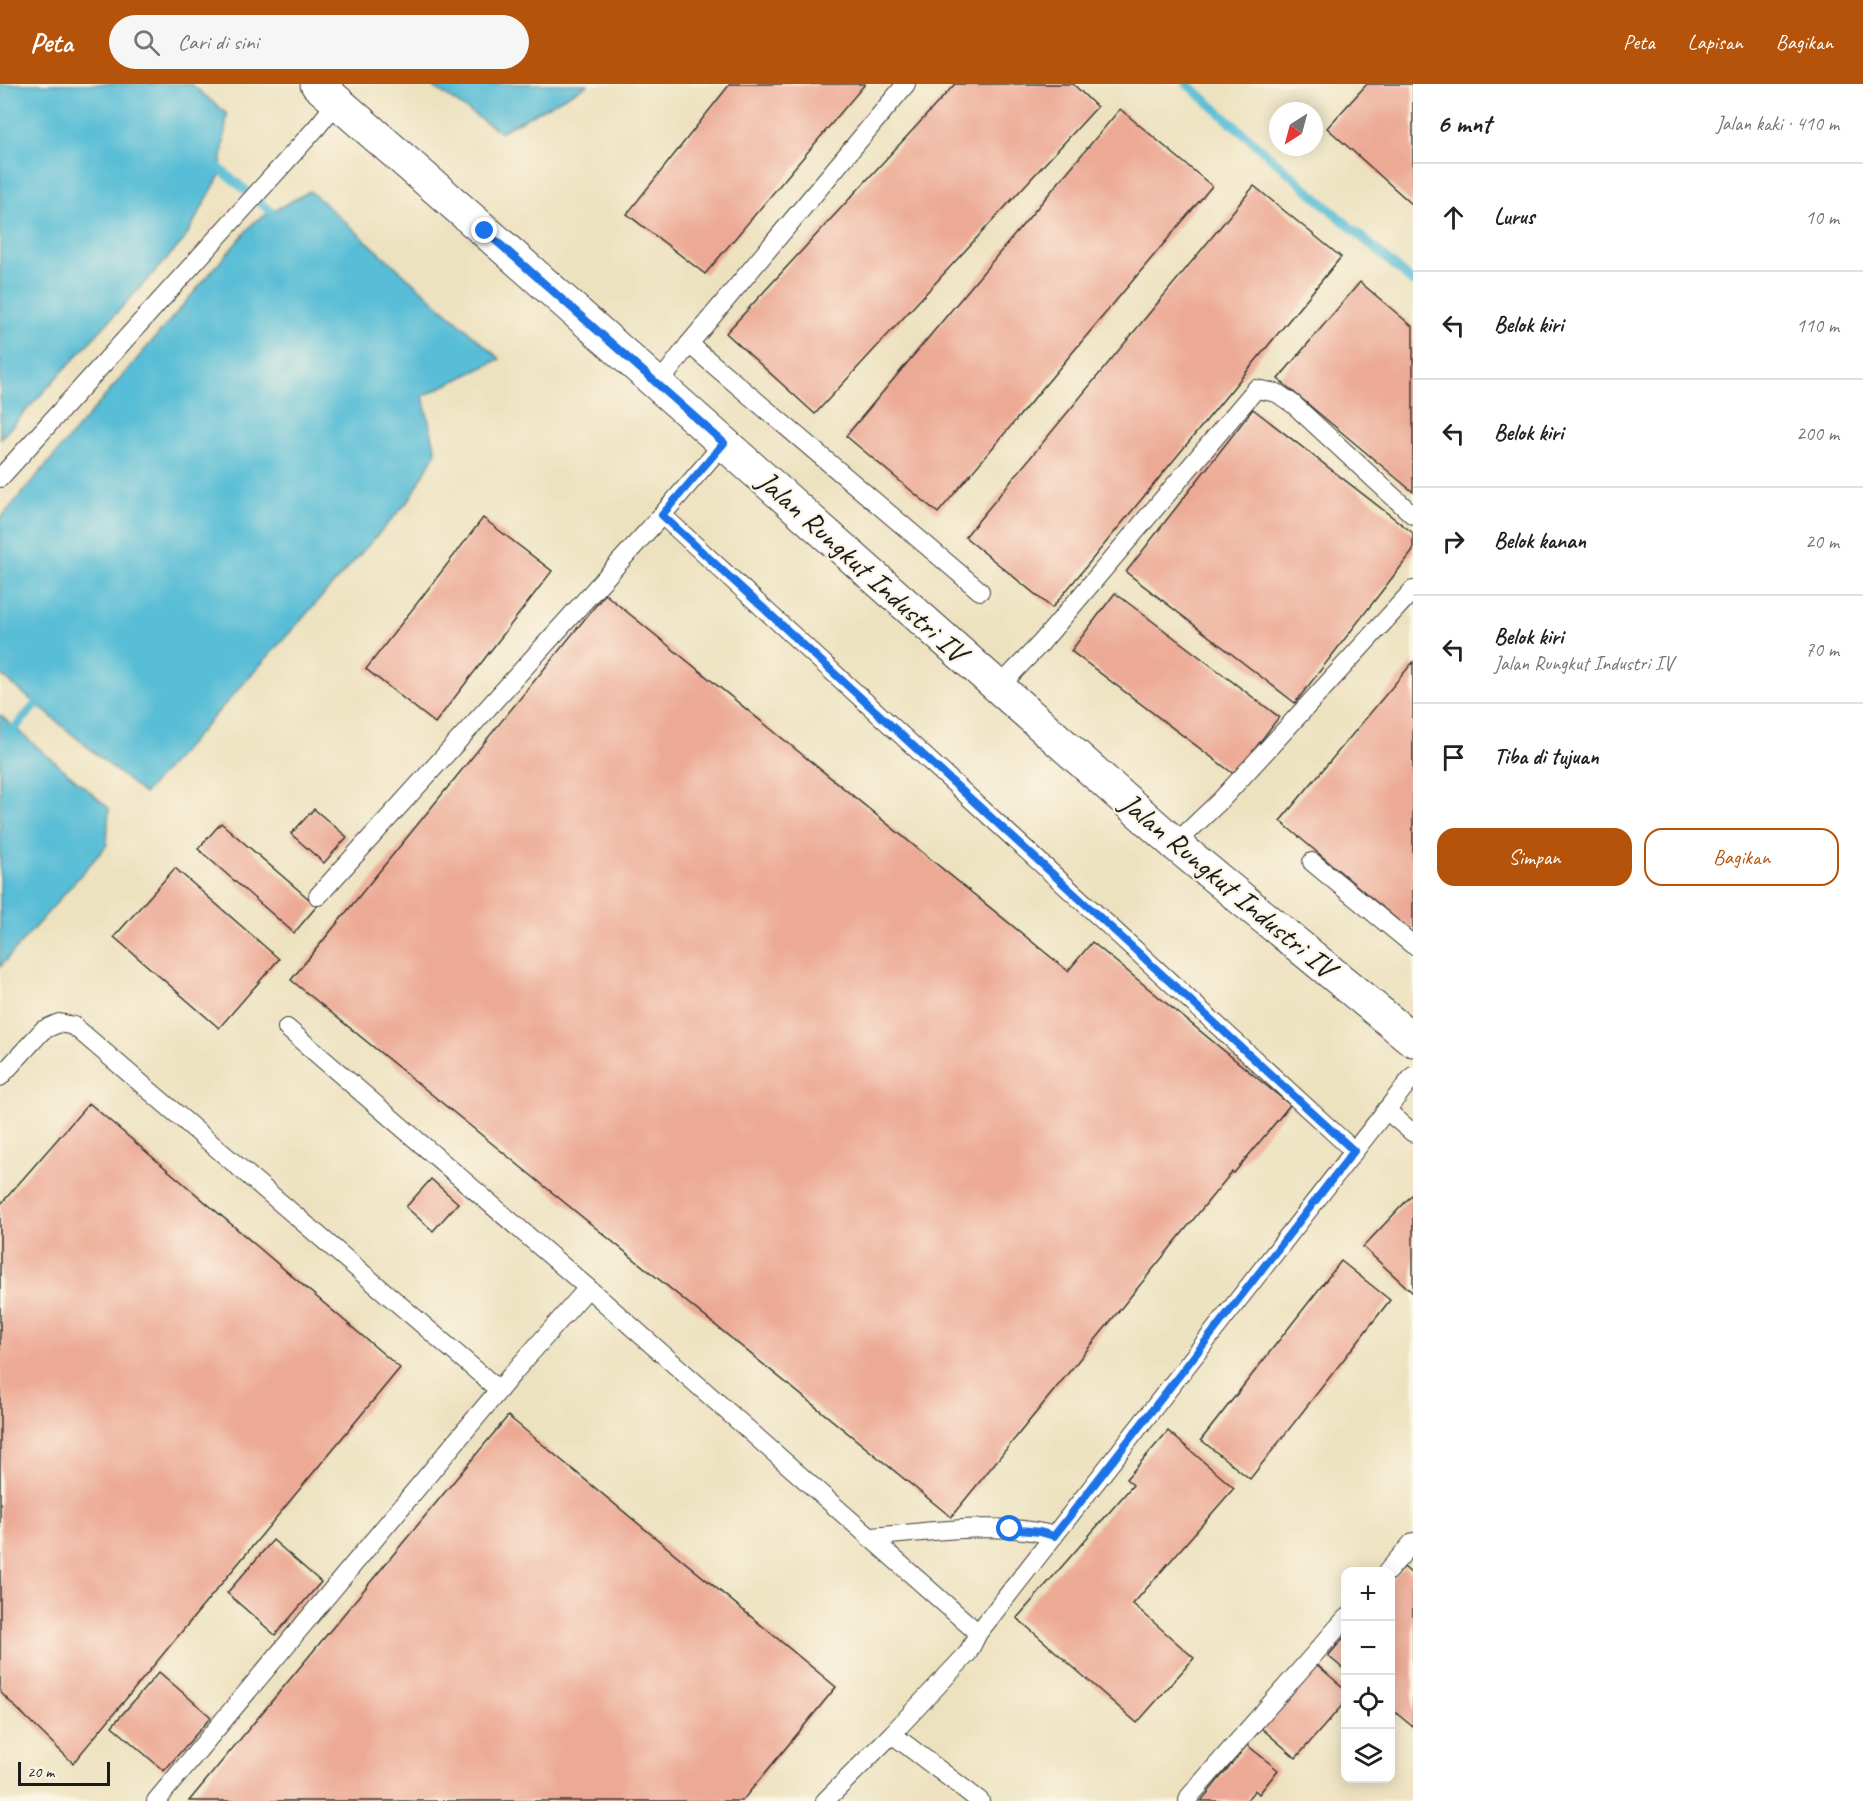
<!DOCTYPE html>
<html lang="id">
<head>
<meta charset="utf-8">
<style>
  :root { --surface:#fff; --page:#f6f6f6; --text:#222; --muted:#767676; --line:#e0e0e0; --accent:#b45309 }
  body { margin:0; font-family:Caveat,sans-serif; background:var(--page); color:var(--text) }
  .controls { position:absolute; right:18px; bottom:18px; display:grid; overflow:hidden; border-radius:12px; box-shadow:0 3px 15px #0003 }
  .controls button { width:54px; height:54px; display:grid; place-items:center; padding:0; border:0; border-bottom:2px solid var(--line); background:var(--surface); color:var(--text); font:30px sans-serif }
  .compass { position:absolute; left:1269px; top:18px; width:54px; height:54px; border-radius:50%; background:var(--surface); box-shadow:0 3px 15px #0003; rotate:216deg }
  .scale { position:absolute; left:18px; bottom:15px; width:92px; box-sizing:border-box; padding-left:6px; border:3px solid #1c1c1c; border-top:0; font-size:16px; line-height:21px; white-space:nowrap; color:#1c1c1c; -webkit-text-stroke:4px #fcf5e5; paint-order:stroke }
  .stop { position:absolute; width:18px; height:18px; margin:-14px; border:4px solid #1a73e8; border-radius:50%; background:#fff }
  .stop.end { background:#1a73e8; border-color:#fff; box-shadow:0 2px 6px #0008 }
  .list { margin:0; padding:0; list-style:none }
  h2 { display:flex; justify-content:space-between; align-items:center; height:78px; margin:0; padding:0 24px; font-size:26px }
  h2 small { font-size:20px; font-weight:400; color:var(--muted) }
  .list li { display:grid; grid-template-columns:39px 1fr auto; gap:18px; align-items:center; box-sizing:border-box; height:108px; padding:0 24px; border-top:2px solid var(--line) }
  .list b { display:block; font-size:22px; white-space:nowrap }
  .list p { margin:0; font-size:20px; white-space:nowrap; color:var(--muted) }
  .list em { font-size:20px; font-style:normal; color:var(--muted) }
  .actions { display:flex; gap:12px; padding:18px 24px }
  .actions a { flex:1; padding:14px 0; border:2px solid var(--accent); border-radius:18px; text-align:center; font-size:21px; color:var(--accent) }
  .actions .main { background:var(--accent); color:#fff }
  .icon { flex:none; width:33px; height:33px; fill:none; stroke:currentColor; stroke-width:2; stroke-linecap:round; stroke-linejoin:round }
  .map { position:relative; flex:none; width:1413px; height:1717px; overflow:hidden }
  header { display:flex; align-items:center; gap:36px; box-sizing:border-box; height:84px; padding:0 30px; background:var(--accent); color:#fff }
  header strong { font-size:28px }
  nav { display:flex; gap:33px; margin-inline-start:auto; font-size:21px }
  .search { width:420px; height:54px; background:var(--page); display:flex; align-items:center; gap:15px; box-sizing:border-box; padding:0 21px; border-radius:33px; color:var(--muted); font-size:22px }
  main { display:flex }
  aside { flex:1; background:var(--surface) }
  .map>svg:first-child { display:block }
  .water { fill:#58bdd6; stroke:#3a6c79; stroke-width:1.5 }
  .lines { fill:none; stroke-linecap:round; stroke-linejoin:round }
  .stream { stroke:#58bdd6; stroke-width:9 }
  .building { fill:#ecaa96 }
  .lane-casing { stroke:#3b3a35; stroke-width:20 }
  .street-casing { stroke:#3b3a35; stroke-width:35 }
  .lane { stroke:#fff; stroke-width:18 }
  .street { stroke:#fff; stroke-width:33 }
  .route { stroke:#1a73e8; stroke-width:8 }
  .labels { text-anchor:middle; stroke-width:4.5; stroke-linejoin:round; paint-order:stroke }
  .street-label { font-size:30px; fill:#1c1c1c; stroke:#fcf5e5 }
</style>
</head>
<body>
<header>
<strong>Peta</strong>
<div class="search"><svg class="icon" aria-label="search" viewBox="0 0 24 24"><circle cx="10" cy="10" r="6"/><path d="M15 15l6 6"/></svg>Cari di sini</div>
<nav><a>Peta</a><a>Lapisan</a><a>Bagikan</a></nav>
</header>
<main>
<div class="map">
<svg width="1413" height="1717" viewBox="0 0 1413 1717">
  <rect width="100%" height="100%" fill="#fcf5e5"/>
  <filter id="ink" filterUnits="userSpaceOnUse"><feTurbulence type="fractalNoise" baseFrequency=".0167" numOctaves="2"/><feDisplacementMap in="SourceGraphic" scale="12" xChannelSelector="R" yChannelSelector="G"/><feConvolveMatrix kernelMatrix="1 2 1 2 8 2 1 2 1" color-interpolation-filters="sRGB"/></filter>
  <filter id="wash" filterUnits="userSpaceOnUse"><feTurbulence type="fractalNoise" baseFrequency=".008" numOctaves="4" result="noise"/><feDisplacementMap in="SourceGraphic" scale="24" xChannelSelector="R" yChannelSelector="G"/><feGaussianBlur stdDeviation="1.35" result="paint"/><feColorMatrix in="noise" values="0 0 0 0 0 0 0 0 0 0 0 0 0 0 0 0 0 1.4 0 .05"/><feComposite in="paint" operator="in"/></filter>
  <g filter="url(#wash)">
    <rect width="100%" height="100%" fill="#ede2c0"/>
    <g class="water">
      <polygon points="0,0 191,0 227,30 220,91 184,156 0,355"/>
      <polygon points="429,0 589,0 500,48"/>
      <polygon points="310,107 500,275 423,312 436,368 410,415 144,710 0,590 0,435 255,137"/>
      <polygon points="0,631 109,724 107,761 0,883"/>
    </g>
    <g class="lines">
      <g class="stream">
        <polyline points="1187,0 1413,198"/>
        <polyline points="213,79 281,136"/>
        <polyline points="0,661 44,611"/>
      </g>
    </g>
    <g id="blocks">
      <g class="building">
        <polygon points="730,0 865,0 705,190 627,130"/>
        <polygon points="955,0 1073,0 1097,23 815,330 726,249"/>
        <polygon points="1367,0 1413,0 1413,121 1327,44"/>
        <polygon points="1120,25 1212,102 938,429 846,352"/>
        <polygon points="1254,102 1341,173 1052,524 965,453"/>
        <polygon points="1360,198 1413,243 1413,408 1278,295"/>
        <polygon points="1253,325 1413,449 1413,467 1295,619 1126,488"/>
        <polygon points="483,434 552,487 435,639 366,585"/>
        <polygon points="1115,509 1279,633 1235,691 1071,567"/>
        <polygon points="605,510 1068,887 1092,858 1290,1021 1234,1089 1232,1088 951,1433 291,896"/>
        <polygon points="1413,578 1413,849 1280,737"/>
        <polygon points="314,725 347,753 324,779 291,750"/>
        <polygon points="221,739 317,822 294,849 198,765"/>
        <polygon points="175,784 279,875 219,944 114,853"/>
        <polygon points="89,1019 400,1284 73,1679 0,1608 0,1121"/>
        <polygon points="431,1095 458,1119 433,1147 406,1123"/>
        <polygon points="1413,1110 1413,1209 1363,1163"/>
        <polygon points="1341,1177 1390,1216 1250,1395 1201,1356"/>
        <polygon points="508,1332 836,1603 742,1717 189,1717"/>
        <polygon points="1168,1347 1234,1404 1133,1520 1194,1574 1137,1639 1017,1534 1133,1401 1126,1395"/>
        <polygon points="273,1456 321,1498 275,1551 227,1509"/>
        <polygon points="1404,1483 1413,1491 1413,1643 1390,1624 1390,1498"/>
        <polygon points="1346,1551 1346,1587 1328,1572"/>
        <polygon points="1315,1579 1346,1606 1346,1617 1296,1674 1260,1643"/>
        <polygon points="159,1588 211,1633 164,1687 112,1642"/>
        <polygon points="1247,1661 1278,1686 1259,1710 1255,1706 1246,1717 1201,1717"/>
      </g>
    </g>
  </g>
  <g filter="url(#ink)">
    <use href="#blocks" fill-opacity="0" stroke="#3b3a35" stroke-width="1.5"/>
    <g class="lines">
      <defs>
        <g id="lane">
          <polyline points="689,260 980,507"/>
          <polyline points="658,301 689,260 906,0"/>
          <polyline points="724,359 662,431 1354,1067"/>
          <polyline points="0,394 317,43 337,18"/>
          <polyline points="999,603 1041,559 1256,305 1277,309 1293,320 1413,431"/>
          <polyline points="1175,760 1221,716 1413,506"/>
          <polyline points="1312,778 1413,861"/>
          <polyline points="318,812 662,431"/>
          <polyline points="287,944 588,1204 978,1549"/>
          <polyline points="0,993 43,946 59,939 74,942 499,1306"/>
          <polyline points="1386,1026 1413,1049"/>
          <path d="M869 1453C923 1449 1003 1436 1054 1452"/>
          <polyline points="1387,1488 1413,1458"/>
          <polyline points="892,1650 980,1717"/>
          <polyline points="156,1717 514,1288 588,1204"/>
          <polyline points="825,1717 892,1650 968,1569 978,1549 1413,992"/>
          <polyline points="1188,1717 1189,1713 1346,1534"/>
        </g>
        <polyline id="street" points="317,0 485,147 1175,760 1413,956"/>
      </defs>
      <use href="#lane" class="lane-casing"/>
      <use href="#street" class="street-casing"/>
      <use href="#lane" class="lane"/>
      <use href="#street" class="street"/>
    </g>
  </g>
  <g class="lines" filter="url(#ink)">
    <polyline class="route" points="485,147 724,359 662,431 1354,1067 1054,1452 1040,1448 1010,1445"/>
  </g>
  <g class="labels">
    <g class="street-label">
      <text transform="translate(862 482) rotate(42)" y="10">Jalan Rungkut Industri IV</text>
      <text transform="translate(1228 801) rotate(40)" y="10">Jalan Rungkut Industri IV</text>
    </g>
  </g>
</svg>
<div class="controls">
<button>+</button>
<button>−</button>
<button><svg class="icon" aria-label="locate" viewBox="0 0 24 24"><circle cx="12" cy="12" r="6"/><path d="M12 2v4M12 18v4M2 12h4M18 12h4"/></svg></button>
<button><svg class="icon" aria-label="layers" viewBox="0 0 24 24"><path d="M12 4l9 5-9 5-9-5zM3 14l9 5 9-5"/></svg></button>
</div>
<svg class="compass" viewBox="-18 -18 36 36"><path d="M0-13l5 13h-10z" fill="#e53935"/><path d="M0 13l5-13h-10z" fill="#767676"/></svg>
<div class="scale">20 m</div>
<div class="stop" style="left:1010px;top:1445px"></div>
<div class="stop end" style="left:485px;top:147px"></div>
</div>
<aside>
<h2>6 mnt<small>Jalan kaki · 410 m</small></h2>
<ul class="list">
<li><svg class="icon" aria-label="ahead" viewBox="0 0 24 24"><path d="M12 20V5M6 11l6-6 6 6"/></svg><div><b>Lurus</b></div><em>10 m</em></li>
<li><svg class="icon" aria-label="left" viewBox="0 0 24 24"><path d="M17 20v-9H6M10 6l-5 5 5 5"/></svg><div><b>Belok kiri</b></div><em>110 m</em></li>
<li><svg class="icon" aria-label="left" viewBox="0 0 24 24"><path d="M17 20v-9H6M10 6l-5 5 5 5"/></svg><div><b>Belok kiri</b></div><em>200 m</em></li>
<li><svg class="icon" aria-label="right" viewBox="0 0 24 24"><path d="M7 20v-9h11M14 6l5 5-5 5"/></svg><div><b>Belok kanan</b></div><em>20 m</em></li>
<li><svg class="icon" aria-label="left" viewBox="0 0 24 24"><path d="M17 20v-9H6M10 6l-5 5 5 5"/></svg><div><b>Belok kiri</b><p>Jalan Rungkut Industri IV</p></div><em>70 m</em></li>
<li><svg class="icon" aria-label="arrive" viewBox="0 0 24 24"><path d="M6 21V4h12l-3 4 3 4H6"/></svg><div><b>Tiba di tujuan</b></div></li>
</ul>
<div class="actions"><a class="main">Simpan</a><a>Bagikan</a></div>
</aside>
</main>
</body>
</html>
